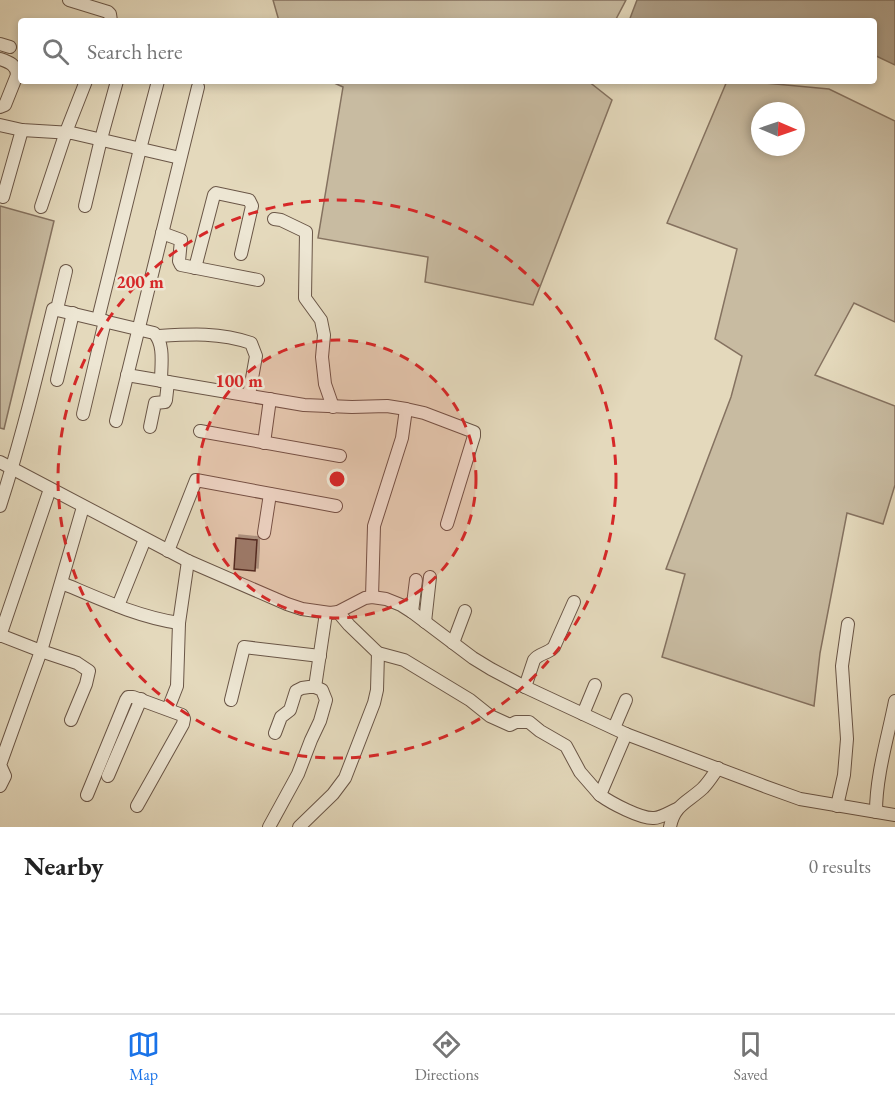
<!DOCTYPE html>
<html lang="en">
<head>
<meta charset="utf-8">
<style>
  :root { --surface:#fff; --page:#f6f6f6; --text:#222; --muted:#767676; --line:#e0e0e0; --accent:#1a73e8 }
  body { margin:0; font-family:"EB Garamond",serif; background:var(--page); color:var(--text) }
  .compass { position:absolute; left:751px; top:102px; width:54px; height:54px; border-radius:50%; background:var(--surface); box-shadow:0 3px 9px #0003; rotate:92deg }
  .list { margin:0; padding:0; list-style:none }
  h2 { display:flex; justify-content:space-between; align-items:center; height:78px; margin:0; padding:0 24px; font-size:26px }
  h2 small { font-size:20px; font-weight:400; color:var(--muted) }
  .icon { flex:none; width:33px; height:33px; fill:none; stroke:currentColor; stroke-width:2; stroke-linecap:round; stroke-linejoin:round }
  .map { position:relative; flex:none; width:895px; height:827px; overflow:hidden }
  .search { position:absolute; background:var(--surface); box-shadow:0 3px 9px #0003; left:18px; right:18px; top:18px; height:66px; display:flex; align-items:center; gap:15px; box-sizing:border-box; padding:0 21px; border-radius:6px; color:var(--muted); font-size:22px }
  .sheet { height:186px; background:var(--surface) }
  nav { display:flex; justify-content:space-around; align-items:center; box-sizing:border-box; height:84px; border-top:2px solid var(--line); background:var(--surface); font-size:16px; color:var(--muted) }
  nav a { display:grid; justify-items:center; gap:3px }
  nav .on { color:var(--accent) }
  .map>svg:first-child { display:block }
  .green { fill:#c8bba1; stroke:#857260; stroke-width:1.5; fill-rule:evenodd }
  .water { fill:#ad9e87; stroke:#82705e; stroke-width:1.5 }
  .building { fill:#968571; stroke:#422a20; stroke-width:1.5; filter:url(#shadow) }
  .lines { fill:none; stroke-linecap:round; stroke-linejoin:round }
  .minor-casing { stroke:#6a5647; stroke-width:14 }
  .minor { stroke:#ede6d3; stroke-width:12 }
  .ring { fill:none; stroke:#d62828; stroke-width:3; stroke-dasharray:10 8 }
  .centre { fill:#d62828; stroke:#ede6d3; stroke-width:3 }
  .ring-label { font-size:18px; text-anchor:middle; font-weight:bold; fill:#d62828; stroke:#ede6d3; stroke-width:5; stroke-linejoin:round; paint-order:stroke }
</style>
</head>
<body>
<div class="map">
<svg width="895" height="827" viewBox="0 0 895 827">
  <defs>
    <filter id="shadow"><feDropShadow dx="3" dy="-3" stdDeviation="0" flood-color="#0004"/></filter>
  </defs>
  <rect width="100%" height="100%" fill="#e4d9bc"/>
  <filter id="stains"><feTurbulence type="fractalNoise" baseFrequency=".00333" numOctaves="4"/><feColorMatrix values="0 0 0 0 .2 0 0 0 0 .09 0 0 0 0 .02 0 0 0 .5 -.17"/></filter>
  <radialGradient id="worn" r=".72"><stop offset=".6" stop-color="#630" stop-opacity="0"/><stop offset="1" stop-color="#630" stop-opacity=".3"/></radialGradient>
  <g class="green">
    <polygon points="273,0 626,0 615,21 279,21"/>
    <polygon points="330,81 588,81 612,100 533,305 425,282 428,257 318,238 343,87"/>
    <path d="M727 81H744L829 89 895 121V322L854 303 815 375 895 406V485L883 524 847 513 820 653 814 706 662 657 685 574 666 569 731 397 742 356 715 339 737 249 667 223ZM760 111H796V147H760Z"/>
    <polygon points="0,206 54,221 4,429 0,428"/>
  </g>
  <polygon class="water" points="637,0 895,0 895,65 874,55 874,21 629,21"/>
  <polygon class="building" points="236,538 257,540 255,571 234,569"/>
  <g class="lines">
    <defs>
      <g id="minor">
        <polyline points="69,0 108,12 110,14 111,21"/>
        <polyline points="0,44 10,47"/>
        <path d="M0 59C9 62 17 65 17 75L5 105 0 107"/>
        <polyline points="0,125 22,130 72,133 180,158"/>
        <polyline points="3,197 22,130"/>
        <polyline points="85,206 101,139 117,81"/>
        <polyline points="41,207 66,132 86,81"/>
        <polyline points="274,219 281,220 306,232 305,298 321,320 324,335 322,357 325,384 333,407"/>
        <polyline points="162,233 181,240 179,261 181,265 258,280"/>
        <polyline points="195,268 214,195 216,193 249,200 252,206 241,254"/>
        <polyline points="57,309 66,271"/>
        <polyline points="98,319 140,149 158,81"/>
        <path d="M158 336C190 334 220 332 251 343L256 356 249 395"/>
        <polyline points="127,375 304,405 352,407 387,406 406,409 424,413 474,432 474,436 447,524"/>
        <polyline points="57,380 73,313"/>
        <polyline points="83,414 105,321"/>
        <polyline points="116,421 198,87"/>
        <polyline points="150,427 155,403 165,402 166,400 168,382"/>
        <polyline points="200,431 340,456"/>
        <polyline points="264,443 270,399"/>
        <polyline points="0,462 188,561 287,604 302,609 330,613 338,612 365,598 372,597 386,599 401,605 412,612 473,658 491,669 525,687 626,734 764,786 800,799 895,815"/>
        <path d="M0 506C21 441 37 375 53 309L154 333C165 344 161 366 161 381"/>
        <polyline points="264,533 270,494"/>
        <polyline points="168,551 196,480 336,506"/>
        <path d="M62 583C100 599 138 617 179 623"/>
        <polyline points="372,597 374,526 402,438 406,409"/>
        <polyline points="118,606 145,539"/>
        <polyline points="338,612 349,625 378,653 404,660 470,700 490,716 510,725 516,722 529,722 540,731 566,746 580,772 600,795"/>
        <polyline points="412,612 416,580"/>
        <polyline points="425,622 430,577"/>
        <polyline points="0,636 50,489"/>
        <polyline points="453,643 465,611"/>
        <polyline points="315,687 326,613"/>
        <path d="M525 687 534 660C539 653 548 654 554 647L574 602"/>
        <polyline points="231,700 244,647 320,656"/>
        <polyline points="168,709 177,686 179,623 188,561"/>
        <polyline points="583,714 595,685"/>
        <polyline points="71,720 86,684 89,671 77,663 41,651 83,507"/>
        <polyline points="614,728 626,700"/>
        <path d="M626 734 600 795C611 803 641 819 654 818 661 818 670 812 677 809"/>
        <polyline points="108,776 141,699"/>
        <polyline points="0,786 5,776 0,765 41,651 0,635"/>
        <polyline points="87,795 126,700 128,697 133,697 182,715 184,719 183,724 137,806"/>
        <polyline points="837,806 844,775 847,739 842,666 848,624"/>
        <path d="M876 812C876 775 888 737 895 701"/>
        <polyline points="269,827 298,774 311,740 320,721 326,700 322,690 315,687 309,687 302,688 296,691 290,710 281,717 275,733"/>
        <polyline points="299,827 333,794 345,778 374,703 377,690 378,653"/>
        <path d="M670 827C674 805 688 802 703 788 709 782 713 775 718 768"/>
      </g>
    </defs>
    <use href="#minor" class="minor-casing"/>
    <use href="#minor" class="minor"/>
  </g>
  <circle cx="337" cy="479" r="139" fill="#d62828" fill-opacity=".12"/>
  <g class="ring">
    <circle cx="337" cy="479" r="139"/>
    <circle cx="337" cy="479" r="279"/>
  </g>
  <circle cx="337" cy="479" r="9" class="centre"/>
  <g class="ring-label">
    <text x="140" y="288">200 m</text>
    <text x="239" y="387">100 m</text>
  </g>
  <rect width="100%" height="100%" filter="url(#stains)"/>
  <rect width="100%" height="100%" fill="url(#worn)"/>
</svg>
<svg class="compass" viewBox="-18 -18 36 36"><path d="M0-13l5 13h-10z" fill="#e53935"/><path d="M0 13l5-13h-10z" fill="#767676"/></svg>
<div class="search"><svg class="icon" aria-label="search" viewBox="0 0 24 24"><circle cx="10" cy="10" r="6"/><path d="M15 15l6 6"/></svg>Search here</div>
</div>
<section class="sheet">
<h2>Nearby<small>0 results</small></h2>
<ul class="list">
</ul>
</section>
<nav>
<a class="on"><svg class="icon" aria-label="map" viewBox="0 0 24 24"><path d="M3 6l6-2 6 2 6-2v14l-6 2-6-2-6 2zM9 4v14M15 6v14"/></svg>Map</a>
<a><svg class="icon" aria-label="directions" viewBox="0 0 24 24"><path d="M12 3l9 9-9 9-9-9zM9 14v-3h6M13 9l2 2-2 2"/></svg>Directions</a>
<a><svg class="icon" aria-label="saved" viewBox="0 0 24 24"><path d="M7 4h10v16l-5-4-5 4z"/></svg>Saved</a>
</nav>
</body>
</html>
